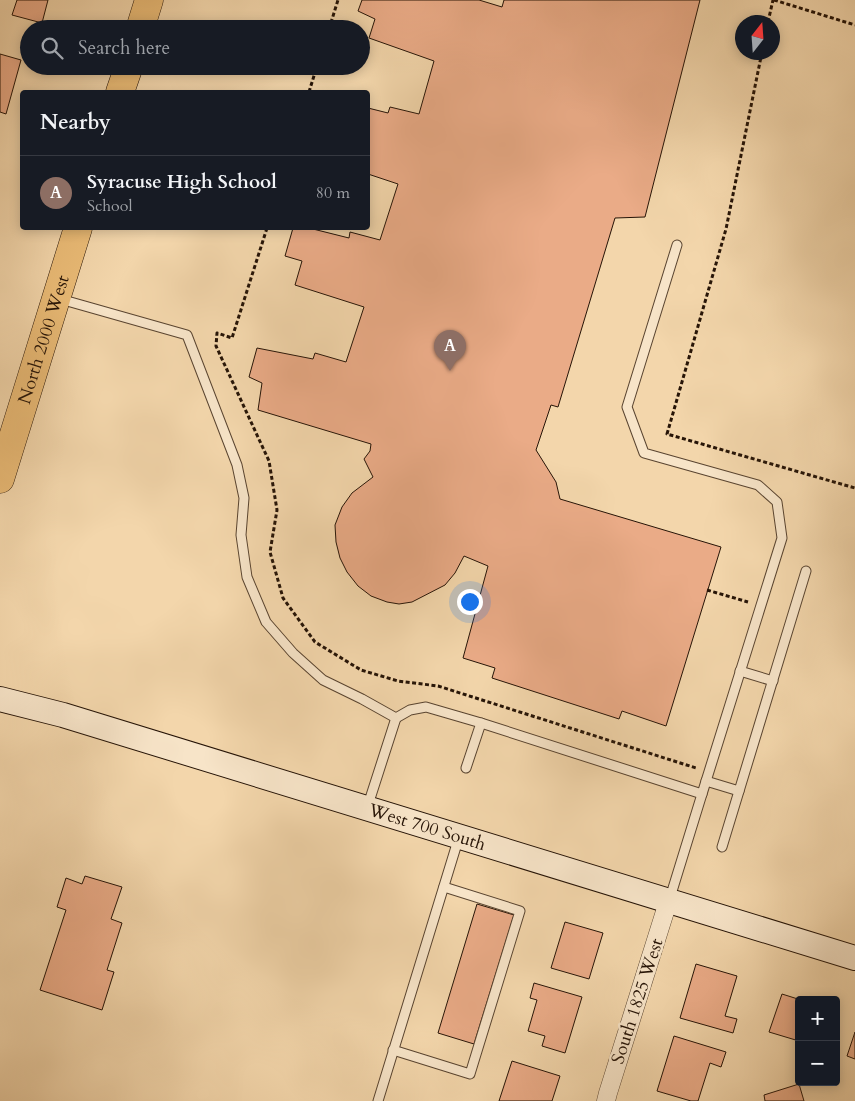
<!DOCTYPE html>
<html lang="en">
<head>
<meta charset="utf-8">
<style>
  :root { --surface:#171b24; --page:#242831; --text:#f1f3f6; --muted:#9ea1a6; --line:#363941; --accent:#d93025 }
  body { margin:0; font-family:Cardo,serif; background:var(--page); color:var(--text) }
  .controls { position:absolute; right:15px; bottom:15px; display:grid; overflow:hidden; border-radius:5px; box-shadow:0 2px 12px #0003 }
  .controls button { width:45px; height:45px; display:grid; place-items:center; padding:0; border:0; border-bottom:1px solid var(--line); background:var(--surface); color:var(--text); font:25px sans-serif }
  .compass { position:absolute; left:735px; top:15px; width:45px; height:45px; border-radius:50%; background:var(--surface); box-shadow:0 2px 12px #0003; rotate:17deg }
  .you { position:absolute; left:469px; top:601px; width:18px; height:18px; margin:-12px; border:4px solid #fff; border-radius:50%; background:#1a73e8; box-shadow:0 0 0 8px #1a73e833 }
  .badge { display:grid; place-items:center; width:32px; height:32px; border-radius:50%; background:var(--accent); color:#fff; font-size:16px; font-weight:700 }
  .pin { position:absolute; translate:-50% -41px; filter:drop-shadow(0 1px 2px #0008) }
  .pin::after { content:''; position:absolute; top:26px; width:18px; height:15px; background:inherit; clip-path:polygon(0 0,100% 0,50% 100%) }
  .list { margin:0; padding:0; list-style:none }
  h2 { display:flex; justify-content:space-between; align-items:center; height:65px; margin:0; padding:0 20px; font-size:21px }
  h2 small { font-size:16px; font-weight:400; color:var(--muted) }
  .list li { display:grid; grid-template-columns:32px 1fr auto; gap:15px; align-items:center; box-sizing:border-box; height:75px; padding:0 20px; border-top:1px solid var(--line) }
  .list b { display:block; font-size:19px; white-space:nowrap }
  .list p { margin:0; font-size:16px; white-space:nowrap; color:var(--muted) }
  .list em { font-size:16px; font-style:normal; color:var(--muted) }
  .icon { flex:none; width:28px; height:28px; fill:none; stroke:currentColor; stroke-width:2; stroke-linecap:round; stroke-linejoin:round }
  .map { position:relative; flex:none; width:855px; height:1101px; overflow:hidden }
  .search { position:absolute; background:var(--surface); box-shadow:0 2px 12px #0003; left:20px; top:20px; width:350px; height:55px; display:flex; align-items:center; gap:12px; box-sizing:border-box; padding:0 18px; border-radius:28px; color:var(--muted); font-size:19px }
  .panel { position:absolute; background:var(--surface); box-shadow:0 2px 12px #0003; left:20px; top:90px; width:350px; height:140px; border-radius:5px }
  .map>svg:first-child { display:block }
  .building { fill:#eaab87; stroke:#261407 }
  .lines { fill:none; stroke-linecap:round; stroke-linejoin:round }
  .lane-casing { stroke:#594430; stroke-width:11 }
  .street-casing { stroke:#594430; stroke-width:19 }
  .secondary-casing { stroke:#261407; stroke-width:26 }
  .primary-casing { stroke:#261407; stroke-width:29 }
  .path { stroke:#261407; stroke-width:3; stroke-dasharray:4 2.5; stroke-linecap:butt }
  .lane { stroke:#f7e4c8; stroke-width:9 }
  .street { stroke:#f7e4c8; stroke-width:18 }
  .secondary { stroke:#f7e4c8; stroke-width:24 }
  .primary { stroke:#eabb76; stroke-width:28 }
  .labels { text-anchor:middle; stroke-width:5; stroke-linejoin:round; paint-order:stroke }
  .street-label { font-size:18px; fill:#261407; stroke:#f7e4c8 }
</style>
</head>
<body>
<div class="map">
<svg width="855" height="1101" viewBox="0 0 855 1101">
  <rect width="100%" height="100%" fill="#f3d6ab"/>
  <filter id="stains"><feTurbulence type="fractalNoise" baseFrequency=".004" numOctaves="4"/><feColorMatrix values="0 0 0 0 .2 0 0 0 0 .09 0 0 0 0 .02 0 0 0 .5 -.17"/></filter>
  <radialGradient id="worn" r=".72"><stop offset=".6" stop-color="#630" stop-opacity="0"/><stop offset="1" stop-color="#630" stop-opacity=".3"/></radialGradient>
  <g class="building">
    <polygon points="17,0 48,0 42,23 12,15"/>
    <polygon points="362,0 479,0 502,7 504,0 700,0 645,217 615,218 558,407 551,405 536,450 556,482 560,499 721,547 666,726 622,711 619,719 492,678 495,668 463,658 488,566 464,556 455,573 445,585 412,602 399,604 387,602 371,596 358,586 347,572 340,558 336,542 335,525 342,507 352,493 373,477 364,459 370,451 371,444 258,410 262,383 249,377 257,348 313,359 315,353 346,362 364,307 295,285 302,261 285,256 293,228 309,228 349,238 350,232 380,240 398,184 368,174 368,108 388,113 390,107 419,114 434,61 369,38 375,19 358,11"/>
    <polygon points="0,54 21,60 6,114 0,112"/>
    <polygon points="85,876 122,887 111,919 122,923 107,970 114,972 102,1010 40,990 66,910 57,907 66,878 82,884"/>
    <polygon points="477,904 514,915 474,1044 438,1033"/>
    <polygon points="565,922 603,933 589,979 551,968"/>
    <polygon points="696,964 737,976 725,1016 737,1019 733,1033 680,1018"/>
    <polygon points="534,983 582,997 565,1053 542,1046 545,1036 528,1031 537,1000 530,998"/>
    <polygon points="782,994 801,1000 799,1000 799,1041 769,1032"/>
    <polygon points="855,1032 855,1059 847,1056"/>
    <polygon points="674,1036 726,1052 721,1067 710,1063 698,1101 691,1101 657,1091"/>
    <polygon points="512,1061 560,1076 552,1101 499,1101"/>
    <polygon points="799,1084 804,1101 765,1101 764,1095"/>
  </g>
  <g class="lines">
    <defs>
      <g id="lane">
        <polyline points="60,299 187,335 237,465 244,498 241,535 247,577 266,622 293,653 323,680 362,699 396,718 410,710 426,707 481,723 702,794 782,538 777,502 758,485 644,453 627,407 677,245"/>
        <polyline points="740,671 773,681"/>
        <polyline points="466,768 481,723"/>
        <polyline points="706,781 739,791"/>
        <polyline points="367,808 396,718"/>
        <polyline points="722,847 806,571"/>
        <polyline points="669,901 702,794"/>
        <polyline points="393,1050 470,1074 520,911 444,887"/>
        <polyline points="378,1101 459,837"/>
      </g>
      <polyline id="street" points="606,1101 608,1093 668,902"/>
      <g id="secondary">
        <path id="s1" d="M0 699 63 715 855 958"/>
      </g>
      <g id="primary">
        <polyline points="140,29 149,0"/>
        <polyline points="120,92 129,66"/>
        <path id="s2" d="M0 479 78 228"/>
      </g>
    </defs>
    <use href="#lane" class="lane-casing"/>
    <use href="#street" class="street-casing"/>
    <use href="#secondary" class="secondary-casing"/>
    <use href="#primary" class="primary-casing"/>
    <g class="path">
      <polyline points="774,0 855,25"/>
      <polyline points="768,22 773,0"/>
      <polyline points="329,29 338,0"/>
      <polyline points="762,52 726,229 667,434 855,488"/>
      <polyline points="309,92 317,66"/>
      <polyline points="267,228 232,338 217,333 216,346 269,461 277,510 270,552 283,598 315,642 361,670 398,681 438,686 696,768"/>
      <polyline points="707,590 748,602"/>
    </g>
    <use href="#lane" class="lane"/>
    <use href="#street" class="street"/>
    <use href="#secondary" class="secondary"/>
    <use href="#primary" class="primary"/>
  </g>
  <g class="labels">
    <g class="street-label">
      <text dy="6" stroke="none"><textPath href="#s2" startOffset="146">North 2000 West</textPath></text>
      <text dy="6" stroke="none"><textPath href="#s1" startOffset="446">West 700 South</textPath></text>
      <text transform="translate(637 1001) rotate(-72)" y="6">South 1825 West</text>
    </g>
  </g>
  <rect width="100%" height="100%" filter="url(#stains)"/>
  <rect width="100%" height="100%" fill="url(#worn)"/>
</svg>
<div class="controls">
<button>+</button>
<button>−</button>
</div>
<svg class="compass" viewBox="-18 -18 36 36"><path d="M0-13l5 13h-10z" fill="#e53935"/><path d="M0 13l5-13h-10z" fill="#9ea1a6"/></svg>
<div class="you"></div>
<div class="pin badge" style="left:450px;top:371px;background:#8d6e63">A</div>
<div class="search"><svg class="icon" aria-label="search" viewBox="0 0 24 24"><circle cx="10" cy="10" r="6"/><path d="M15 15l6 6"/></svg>Search here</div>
<section class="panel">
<h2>Nearby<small></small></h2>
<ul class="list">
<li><span class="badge" style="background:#8d6e63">A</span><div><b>Syracuse High School</b><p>School</p></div><em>80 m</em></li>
</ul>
</section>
</div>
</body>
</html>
